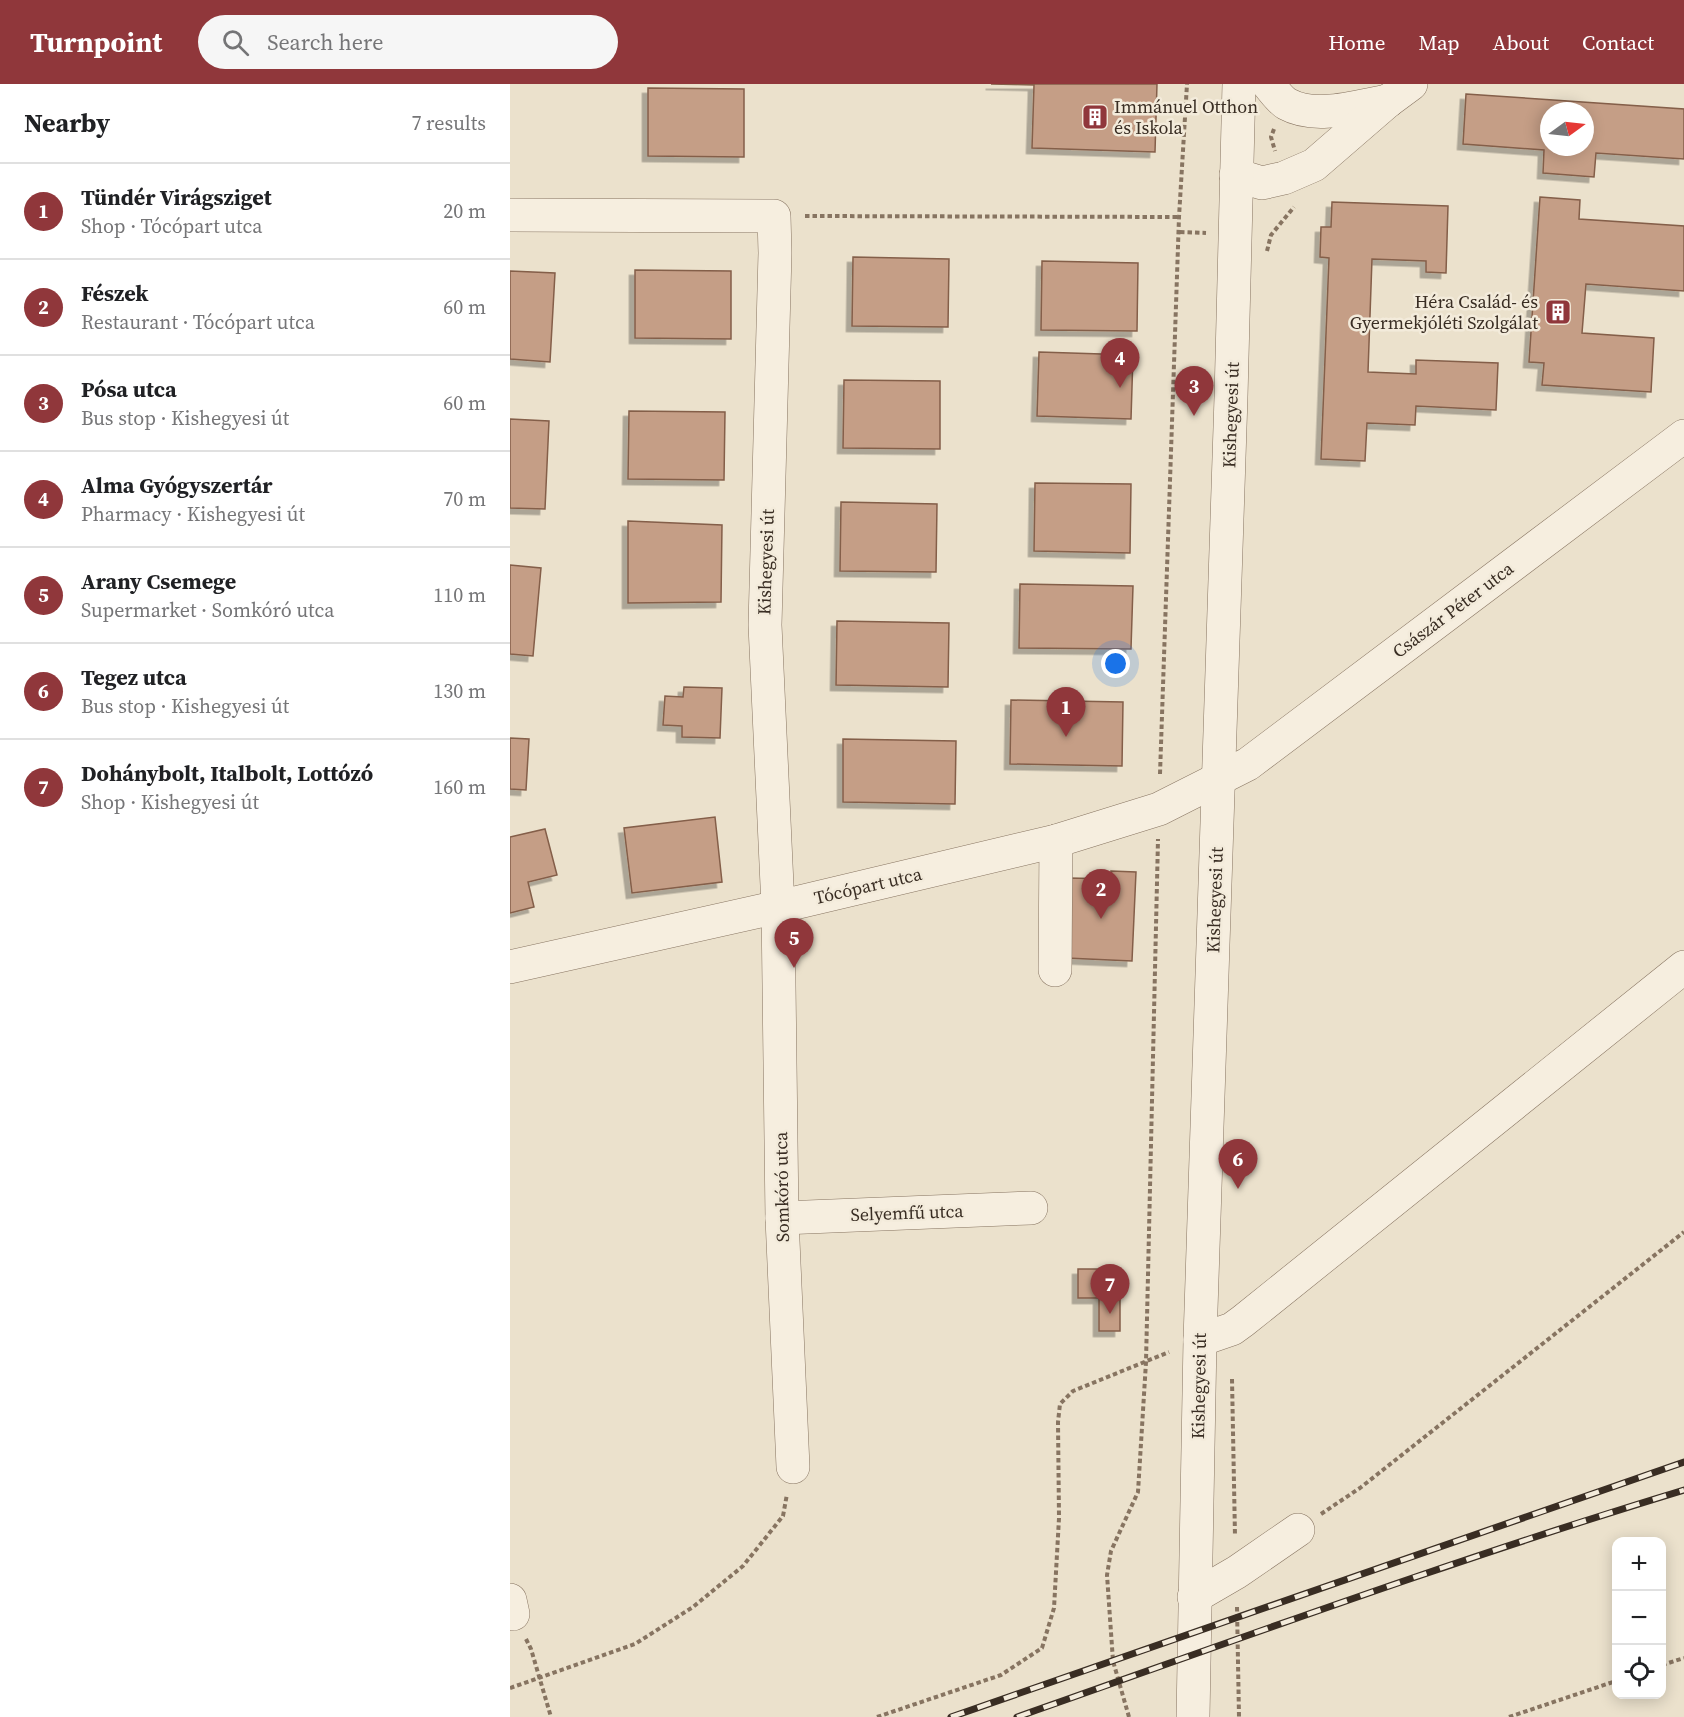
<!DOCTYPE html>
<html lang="en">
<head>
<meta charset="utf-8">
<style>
  :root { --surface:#fff; --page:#f6f6f6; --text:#202124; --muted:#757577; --line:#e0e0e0; --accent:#90373b }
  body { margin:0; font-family:"Source Serif 4",serif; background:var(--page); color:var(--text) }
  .controls { position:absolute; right:18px; bottom:18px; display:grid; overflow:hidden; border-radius:12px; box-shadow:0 3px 15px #0003 }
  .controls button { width:54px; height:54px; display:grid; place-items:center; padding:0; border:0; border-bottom:2px solid var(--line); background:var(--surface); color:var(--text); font:30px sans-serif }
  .compass { position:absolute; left:1030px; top:18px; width:54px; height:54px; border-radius:50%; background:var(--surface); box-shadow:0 3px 15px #0003; rotate:75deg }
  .you { position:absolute; left:606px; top:580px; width:21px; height:21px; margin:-15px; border:4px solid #fff; border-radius:50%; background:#1a73e8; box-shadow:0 0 0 9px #1a73e833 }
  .badge { display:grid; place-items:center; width:39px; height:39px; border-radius:50%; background:var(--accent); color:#fff; font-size:20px; font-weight:700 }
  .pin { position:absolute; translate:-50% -50px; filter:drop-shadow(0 2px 3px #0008) }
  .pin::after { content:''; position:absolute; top:32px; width:21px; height:18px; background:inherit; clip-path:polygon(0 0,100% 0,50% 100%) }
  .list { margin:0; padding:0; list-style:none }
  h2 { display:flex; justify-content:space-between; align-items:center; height:78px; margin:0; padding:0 24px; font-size:26px }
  h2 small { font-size:20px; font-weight:400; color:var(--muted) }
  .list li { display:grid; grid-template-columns:39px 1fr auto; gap:18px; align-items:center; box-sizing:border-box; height:96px; padding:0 24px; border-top:2px solid var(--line) }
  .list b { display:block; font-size:22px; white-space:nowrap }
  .list p { margin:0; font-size:20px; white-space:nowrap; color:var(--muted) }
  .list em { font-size:20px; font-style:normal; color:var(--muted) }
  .icon { flex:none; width:33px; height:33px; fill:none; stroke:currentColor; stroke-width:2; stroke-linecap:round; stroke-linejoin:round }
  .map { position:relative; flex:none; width:1174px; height:1633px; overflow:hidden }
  header { display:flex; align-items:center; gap:36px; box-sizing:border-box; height:84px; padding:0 30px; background:var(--accent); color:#fff }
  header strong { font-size:28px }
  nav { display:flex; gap:33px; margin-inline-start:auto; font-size:21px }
  .search { width:420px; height:54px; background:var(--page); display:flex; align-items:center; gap:15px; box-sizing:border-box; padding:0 21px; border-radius:33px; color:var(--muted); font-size:22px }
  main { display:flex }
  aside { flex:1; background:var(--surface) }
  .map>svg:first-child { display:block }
  .building { fill:#c59e86; stroke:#845e49; stroke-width:1.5; fill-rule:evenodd; filter:url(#shadow) }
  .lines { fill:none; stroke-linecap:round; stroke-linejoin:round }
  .minor-casing { stroke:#877461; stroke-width:34 }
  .path { stroke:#877461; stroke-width:4; stroke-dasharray:4.5 3; stroke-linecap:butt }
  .minor { stroke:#f6eedf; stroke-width:33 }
  .rail-casing { stroke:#392d23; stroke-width:7 }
  .rail { stroke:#f3ebdb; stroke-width:4.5; stroke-dasharray:14; stroke-linecap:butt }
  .labels { text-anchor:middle; stroke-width:5; stroke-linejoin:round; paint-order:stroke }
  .poi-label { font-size:18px; fill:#392d23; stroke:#f3ebdb; text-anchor:start }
  .street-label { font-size:18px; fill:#392d23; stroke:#f3ebdb }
</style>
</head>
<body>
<header>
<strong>Turnpoint</strong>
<div class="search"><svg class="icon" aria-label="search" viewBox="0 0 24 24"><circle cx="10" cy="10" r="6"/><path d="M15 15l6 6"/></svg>Search here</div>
<nav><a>Home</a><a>Map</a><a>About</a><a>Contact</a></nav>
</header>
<main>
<aside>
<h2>Nearby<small>7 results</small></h2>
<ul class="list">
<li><span class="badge">1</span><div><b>Tündér Virágsziget</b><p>Shop · Tócópart utca</p></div><em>20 m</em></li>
<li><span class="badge">2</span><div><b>Fészek</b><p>Restaurant · Tócópart utca</p></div><em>60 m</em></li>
<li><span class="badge">3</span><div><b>Pósa utca</b><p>Bus stop · Kishegyesi út</p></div><em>60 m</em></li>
<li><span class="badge">4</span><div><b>Alma Gyógyszertár</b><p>Pharmacy · Kishegyesi út</p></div><em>70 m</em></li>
<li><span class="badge">5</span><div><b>Arany Csemege</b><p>Supermarket · Somkóró utca</p></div><em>110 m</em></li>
<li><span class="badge">6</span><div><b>Tegez utca</b><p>Bus stop · Kishegyesi út</p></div><em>130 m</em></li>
<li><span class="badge">7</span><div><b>Dohánybolt, Italbolt, Lottózó</b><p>Shop · Kishegyesi út</p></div><em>160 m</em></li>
</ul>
</aside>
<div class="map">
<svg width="1174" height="1633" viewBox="0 0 1174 1633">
  <defs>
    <filter id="shadow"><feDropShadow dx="-5.5" dy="5.5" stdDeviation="0" flood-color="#0004"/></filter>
  </defs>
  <rect width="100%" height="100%" fill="#ebe1cc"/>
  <g class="building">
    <polygon points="481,0 647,0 645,68 522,64 524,1"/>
    <polygon points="138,4 234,5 234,73 138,72"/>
    <path d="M956 10 1174 25V75L1086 69 1084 93 1033 89 1034 66 953 60ZM1039 27H1075V63H1039Z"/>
    <polygon points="1030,113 1070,116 1069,135 1174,142 1174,207 1076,200 1072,249 1144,254 1141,308 1032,301 1034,279 1019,278"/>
    <polygon points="822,118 938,122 936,189 916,188 916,177 862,175 858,288 906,290 906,276 988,279 986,326 906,322 905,341 857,339 855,377 811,375 819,174 810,173 811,143 821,143"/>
    <polygon points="343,173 439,175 438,243 342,242"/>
    <polygon points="532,177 628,179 627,247 531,246"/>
    <polygon points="125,186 221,187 221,255 125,254"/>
    <polygon points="0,187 45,189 40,278 0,275"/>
    <polygon points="529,268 623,271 621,335 527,332"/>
    <polygon points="334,296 430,297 430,365 333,364"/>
    <polygon points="119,327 215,328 214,396 118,395"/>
    <polygon points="0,335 39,337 35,425 0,424"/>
    <polygon points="525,399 621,400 620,469 524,467"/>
    <polygon points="331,418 427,420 426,488 330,487"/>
    <polygon points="118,437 212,441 211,518 118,519"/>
    <polygon points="0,481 31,484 23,572 0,570"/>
    <polygon points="510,500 623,502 621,565 509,564"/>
    <polygon points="327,537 439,539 438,603 326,601"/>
    <polygon points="174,603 212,604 210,654 172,653 172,642 153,641 155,612 173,613"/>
    <polygon points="501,616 613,618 612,682 500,680"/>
    <polygon points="0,654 19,655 16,706 0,705"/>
    <polygon points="333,655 446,657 445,720 333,718"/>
    <polygon points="205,733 212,798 122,809 114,744"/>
    <polygon points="35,745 47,791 18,798 24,823 0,829 0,753"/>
    <polygon points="601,787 626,788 622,877 556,874 560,794 601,795"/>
    <polygon points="568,1185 610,1185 610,1247 589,1247 589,1214 568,1214"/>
  </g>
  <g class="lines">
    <defs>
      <g id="minor">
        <path d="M758 0C764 7 770 16 777 20 806 36 848 22 878 17"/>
        <polyline points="726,91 752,99 774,94 804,81 878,17 901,0"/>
        <polyline points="0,131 264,132 265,169 255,541 268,823 272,1134 283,1383"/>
        <polyline points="0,883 268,823 546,757 649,725 738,680 1174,352"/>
        <polyline points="545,886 546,757"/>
        <polyline points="272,1134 521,1124"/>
        <polyline points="690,1256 722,1245 733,1237 1174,883"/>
        <polyline points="684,1513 727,1488 788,1446"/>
        <polyline points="0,1516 3,1530"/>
        <polyline points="683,1633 690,1256 721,313 729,0"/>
      </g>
    </defs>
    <use href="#minor" class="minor-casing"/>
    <g class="path">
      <polyline points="764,45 761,53 765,67"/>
      <polyline points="295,132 669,133"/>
      <polyline points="670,148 696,149"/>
      <polyline points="757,167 761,151 784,123"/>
      <polyline points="650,690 669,133 677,0"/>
      <polyline points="722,1295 725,1452"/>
      <polyline points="811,1430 850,1404 1174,1148"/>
      <polyline points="727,1523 729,1633"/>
      <polyline points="16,1555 21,1565 41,1633"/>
      <polyline points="1152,1581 1174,1574"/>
      <polyline points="0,1604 125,1560 183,1523 233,1482 273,1432 277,1410"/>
      <polyline points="367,1633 491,1591 532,1564 544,1524 549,1434 548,1338 550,1320 563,1307 659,1268"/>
      <polyline points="619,1633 603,1577 597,1491 601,1467 628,1408 636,1278 648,755"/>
      <polyline points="999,1633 1106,1597"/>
    </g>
    <use href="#minor" class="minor"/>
    <defs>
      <g id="rail">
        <polyline points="441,1633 1174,1378"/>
        <path d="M507 1633C729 1555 949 1474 1174 1406"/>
      </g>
    </defs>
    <use href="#rail" class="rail-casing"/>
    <use href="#rail" class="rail"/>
  </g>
  <defs>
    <symbol id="building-square" viewBox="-11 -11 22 22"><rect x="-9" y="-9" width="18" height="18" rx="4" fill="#90373b" stroke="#f3ebdb"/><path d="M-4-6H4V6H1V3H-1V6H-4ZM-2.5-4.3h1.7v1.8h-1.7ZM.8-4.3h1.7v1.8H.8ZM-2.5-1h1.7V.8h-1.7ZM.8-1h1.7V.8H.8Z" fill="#fff"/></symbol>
  </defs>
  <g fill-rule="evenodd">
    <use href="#building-square" x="570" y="18" width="30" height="30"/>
    <use href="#building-square" x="1033" y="213" width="30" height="30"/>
  </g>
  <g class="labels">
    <g class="poi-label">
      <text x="604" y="29">Immánuel Otthon<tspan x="604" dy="21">és Iskola</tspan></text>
      <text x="1028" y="224" text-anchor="end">Héra Család- és<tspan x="1028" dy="21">Gyermekjóléti Szolgálat</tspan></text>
    </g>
    <g class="street-label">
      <text transform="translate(721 331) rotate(-88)" y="6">Kishegyesi út</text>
      <text transform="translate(256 478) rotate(-88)" y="6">Kishegyesi út</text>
      <text transform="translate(943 526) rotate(-37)" y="6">Császár Péter utca</text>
      <text transform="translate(358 802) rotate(-13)" y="6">Tócópart utca</text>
      <text transform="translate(705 816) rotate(-88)" y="6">Kishegyesi út</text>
      <text transform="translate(272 1103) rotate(-91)" y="6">Somkóró utca</text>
      <text transform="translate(397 1129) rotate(-2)" y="6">Selyemfű utca</text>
      <text transform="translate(689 1302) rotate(-89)" y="6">Kishegyesi út</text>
    </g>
  </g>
</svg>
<div class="controls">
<button>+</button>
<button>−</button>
<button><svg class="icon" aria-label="locate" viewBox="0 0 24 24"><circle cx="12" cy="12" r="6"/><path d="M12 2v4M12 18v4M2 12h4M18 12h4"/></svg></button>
</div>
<svg class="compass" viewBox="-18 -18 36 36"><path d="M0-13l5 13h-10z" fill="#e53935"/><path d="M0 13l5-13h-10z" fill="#757577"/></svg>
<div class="you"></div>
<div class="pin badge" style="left:556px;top:653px">1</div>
<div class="pin badge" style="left:591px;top:835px">2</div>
<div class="pin badge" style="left:684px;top:332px">3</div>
<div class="pin badge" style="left:610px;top:304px">4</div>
<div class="pin badge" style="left:284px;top:884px">5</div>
<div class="pin badge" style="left:728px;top:1105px">6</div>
<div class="pin badge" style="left:600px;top:1230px">7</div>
</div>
</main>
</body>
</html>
